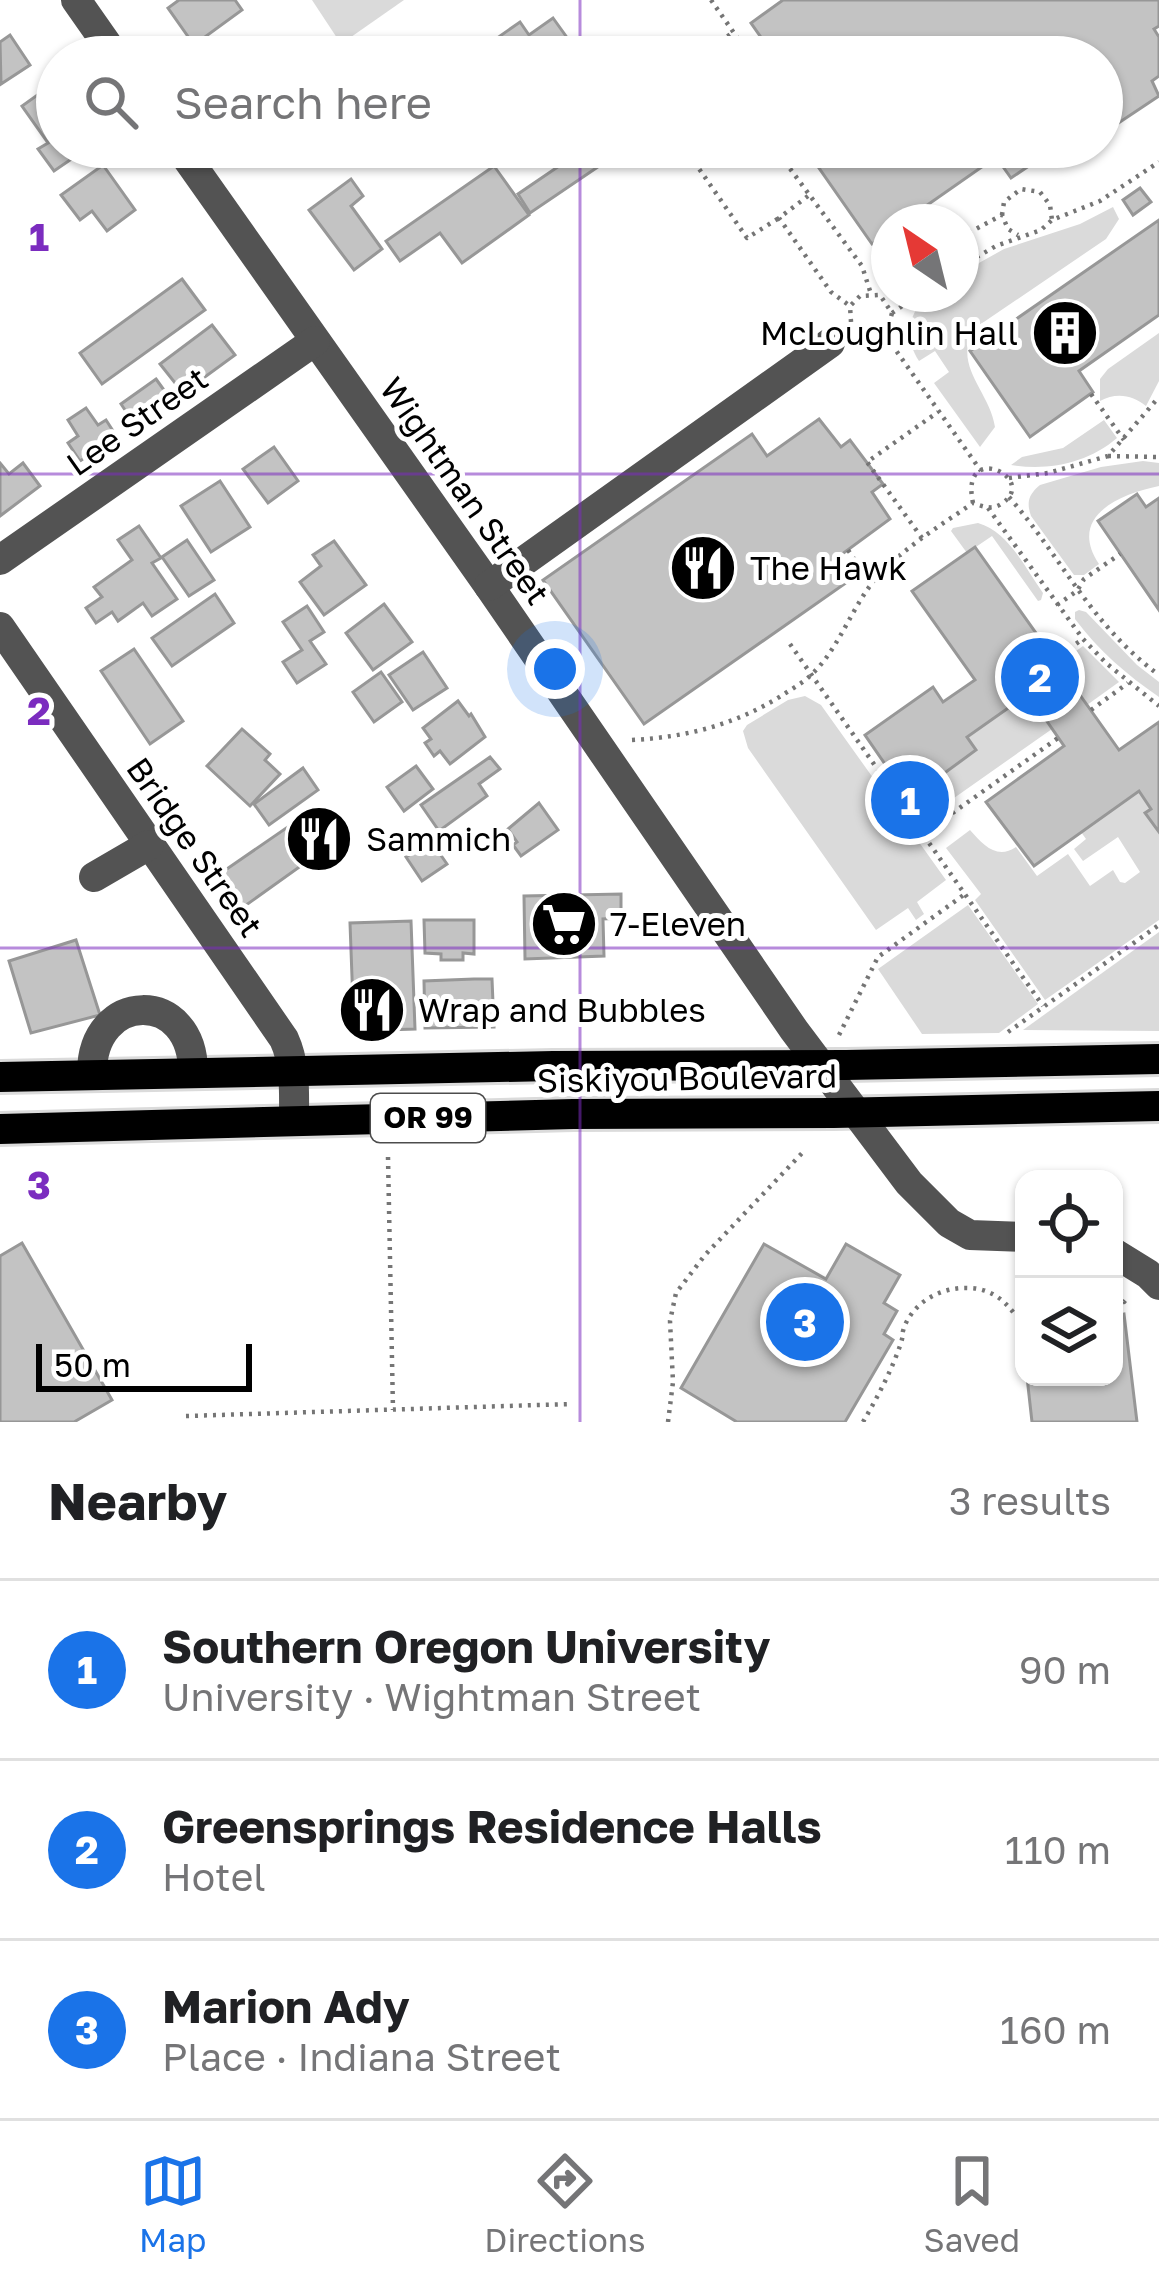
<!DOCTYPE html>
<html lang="en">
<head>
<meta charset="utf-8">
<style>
  :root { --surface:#fff; --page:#f2f2f2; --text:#202124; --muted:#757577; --line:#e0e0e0; --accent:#1a73e8 }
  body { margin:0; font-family:"Golos Text",sans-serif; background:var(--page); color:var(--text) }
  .controls { position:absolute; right:36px; bottom:36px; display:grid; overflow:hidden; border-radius:24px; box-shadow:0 3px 9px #0004 }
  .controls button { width:108px; height:108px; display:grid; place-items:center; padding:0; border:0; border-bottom:3px solid var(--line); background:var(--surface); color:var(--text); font:60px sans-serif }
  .compass { position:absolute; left:871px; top:204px; width:108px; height:108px; border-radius:50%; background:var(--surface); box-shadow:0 3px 9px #0004; rotate:325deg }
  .scale { position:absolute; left:36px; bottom:30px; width:216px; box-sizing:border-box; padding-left:12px; border:6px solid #000; border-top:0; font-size:33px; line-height:42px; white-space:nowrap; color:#000; -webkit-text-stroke:9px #fff; paint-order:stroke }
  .you { position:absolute; left:555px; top:669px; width:42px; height:42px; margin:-30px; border:9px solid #fff; border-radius:50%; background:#1a73e8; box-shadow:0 0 0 18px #1a73e833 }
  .badge { display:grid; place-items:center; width:78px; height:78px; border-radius:50%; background:var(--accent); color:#fff; font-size:39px; font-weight:700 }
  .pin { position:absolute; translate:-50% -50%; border:6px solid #fff; box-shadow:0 3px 12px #0006 }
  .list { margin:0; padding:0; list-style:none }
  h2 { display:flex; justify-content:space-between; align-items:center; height:156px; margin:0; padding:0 48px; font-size:51px }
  h2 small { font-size:39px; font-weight:400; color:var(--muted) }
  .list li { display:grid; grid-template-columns:78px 1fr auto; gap:36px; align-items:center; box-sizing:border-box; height:180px; padding:0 48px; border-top:3px solid var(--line) }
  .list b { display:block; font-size:45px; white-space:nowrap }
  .list p { margin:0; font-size:39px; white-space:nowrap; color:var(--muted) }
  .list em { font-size:39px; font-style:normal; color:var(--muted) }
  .icon { flex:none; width:66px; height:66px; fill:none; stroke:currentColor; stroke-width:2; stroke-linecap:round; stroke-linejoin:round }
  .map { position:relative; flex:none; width:1159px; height:1422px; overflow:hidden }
  .search { position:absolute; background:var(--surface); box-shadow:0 3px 9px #0004; left:36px; right:36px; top:36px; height:132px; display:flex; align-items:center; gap:30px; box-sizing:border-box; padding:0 42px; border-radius:66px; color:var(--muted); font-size:45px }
  .sheet { height:696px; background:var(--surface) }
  nav { display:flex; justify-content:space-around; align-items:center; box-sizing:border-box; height:168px; border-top:3px solid var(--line); background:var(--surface); font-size:33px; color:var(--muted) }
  nav a { display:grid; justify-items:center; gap:6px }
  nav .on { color:var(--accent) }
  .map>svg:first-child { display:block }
  .green { fill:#dadada }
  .building { fill:#c3c3c3; stroke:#979797; stroke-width:3 }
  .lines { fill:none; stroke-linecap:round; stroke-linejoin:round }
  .major-casing { stroke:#dbdbdb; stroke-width:36 }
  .path { stroke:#757575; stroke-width:4.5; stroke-dasharray:3 6; stroke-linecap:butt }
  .minor { stroke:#535353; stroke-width:30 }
  .major { stroke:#000; stroke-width:30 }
  .grid { fill:none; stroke:#7b2cbf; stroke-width:3; stroke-opacity:0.55 }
  .labels { text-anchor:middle; stroke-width:10; stroke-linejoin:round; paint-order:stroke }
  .shield { fill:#fff; stroke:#4c4c4c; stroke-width:3 }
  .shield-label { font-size:30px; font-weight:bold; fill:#000 }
  .poi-label { font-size:33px; fill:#000; stroke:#fff; text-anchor:start }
  .street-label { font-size:33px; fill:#000; stroke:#fff }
  .grid-label { font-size:39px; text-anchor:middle; font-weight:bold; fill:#7b2cbf; stroke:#fff; stroke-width:10; stroke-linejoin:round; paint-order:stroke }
</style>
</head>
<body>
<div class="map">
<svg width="1159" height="1422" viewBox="0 0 1159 1422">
  <rect width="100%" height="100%" fill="#fff"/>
  <g class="green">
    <polygon points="312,0 404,0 341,44"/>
    <path d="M1113 207 1119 219 1106 239 975 328C951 365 990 391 995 427L980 447 934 383 949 372 935 351 919 361C903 337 908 312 930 294H961V273L1004 249 1080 224Z"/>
    <path d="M1159 333V381L1146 406C1133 395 1116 392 1100 401V379L1108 369Z"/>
    <path d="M1104 420 1117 438C1088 463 1049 471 1011 465L1022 457 1063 448Z"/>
    <path d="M1143 461 1159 463V486C1120 494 1067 516 1099 564L1084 575H1074L1031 516C1026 502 1029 494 1040 485L1101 467Z"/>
    <path d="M978 523C1009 532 1025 568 1043 593L1041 600 1038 601 992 536 967 553 951 531 953 528Z"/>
    <path d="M1079 610 1086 612 1137 665 1159 682V697C1127 675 1098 650 1075 619V612Z"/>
    <polygon points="1083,646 1119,682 1087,705 1058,664"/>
    <polygon points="1028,694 1052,729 920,822 905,801 976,751 967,737"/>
    <polygon points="805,696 821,705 946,880 917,902 924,914 916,920 908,908 876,930 748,748 743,731 747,725 788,700"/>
    <path d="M1139 791 1151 809 1145 814 1159 832V920L1045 1000 975 900 981 894 946 848 970 830C983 845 997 860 1016 847L1037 876 1068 854 1090 886 1113 870 1120 882 1125 883 1140 872 1118 837 1083 861 1074 849 1086 839 1081 832Z"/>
    <polygon points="968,905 1038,1004 999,1033 922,1034 878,969"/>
    <polygon points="1159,932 1159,1031 1023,1030"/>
  </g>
  <g class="building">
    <polygon points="179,0 235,0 242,10 194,45 168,8"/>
    <polygon points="783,0 1159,0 1159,26 1154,29 1159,37 1159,76 1152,81 1159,96 1102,134 1102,57 786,57 780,48 772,53 751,23"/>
    <polygon points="553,18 581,57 500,57 490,43 520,22 529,35"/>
    <polygon points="10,35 30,65 1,84 0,42"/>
    <polygon points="50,86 57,96 57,147 89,147 54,171 38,149 48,143 22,106"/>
    <polygon points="587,147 600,147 608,160 530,213 518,194"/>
    <polygon points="848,147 1057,147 1011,178 996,157 903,222 889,222 889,232 872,244 819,168"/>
    <polygon points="103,165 135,210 107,231 92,211 80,220 61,195"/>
    <polygon points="494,166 529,215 462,263 440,233 400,261 386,241"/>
    <polygon points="351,179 363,196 351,206 382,249 354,270 309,210"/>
    <polygon points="1140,188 1151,202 1133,215 1123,200"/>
    <polygon points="1159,220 1159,315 1079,371 1093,392 1030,437 970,351"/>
    <polygon points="182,279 205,310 102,384 80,353"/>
    <polygon points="212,325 235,355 183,393 160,364"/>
    <polygon points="156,379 169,397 133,422 121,404"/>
    <polygon points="86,408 98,425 106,420 117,437 80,461 68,443 78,436 68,420"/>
    <polygon points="819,419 841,447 850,440 883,484 872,492 890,519 838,557 853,578 644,724 543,580 752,434 767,456"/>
    <polygon points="274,447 298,481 268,503 243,469"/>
    <polygon points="0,463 9,474 23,463 40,486 0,516"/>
    <polygon points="220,481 250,527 211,552 181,506"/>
    <polygon points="1137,494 1146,507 1159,498 1159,610 1098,521"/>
    <polygon points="139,526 161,558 152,563 177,599 152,616 143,603 118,621 112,612 96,623 86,608 102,597 94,587 132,560 118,540"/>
    <polygon points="187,540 214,580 189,596 162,557"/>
    <polygon points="334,541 366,585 324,615 300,582 321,566 313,555"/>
    <polygon points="975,547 1119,750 1159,722 1159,832 1145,813 1151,809 1139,791 1034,866 986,802 1064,746 1028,694 967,737 976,750 909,799 865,735 933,687 943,702 975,680 912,591"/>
    <polygon points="215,594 234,623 172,666 152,638"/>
    <polygon points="384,604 412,642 373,670 346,633"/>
    <polygon points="307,606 324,632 310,641 326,664 297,683 283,662 302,650 283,622"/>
    <polygon points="134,649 183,721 150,744 101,671"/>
    <polygon points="423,652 447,688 413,710 389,675"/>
    <polygon points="381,672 402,702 374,722 353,692"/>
    <polygon points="458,701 469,716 471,714 485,737 450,764 440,751 434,756 425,743 431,739 423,728"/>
    <polygon points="242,729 270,754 265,760 280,774 250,806 207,766"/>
    <polygon points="490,757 500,769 479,784 487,796 439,831 421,805"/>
    <polygon points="416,766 433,789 404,811 387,787"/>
    <polygon points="303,768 318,790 269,825 254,804"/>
    <polygon points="539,803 558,830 521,856 513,845 517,842 508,829"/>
    <polygon points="311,811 333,843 242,908 218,875"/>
    <polygon points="431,841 447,864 422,881 406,857"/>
    <polygon points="621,894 621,918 603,919 604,956 525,959 524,896"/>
    <polygon points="424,920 474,920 474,954 463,953 463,960 441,960 441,954 425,953"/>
    <polygon points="411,921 415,1029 354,1031 350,923"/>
    <polygon points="76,940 100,1015 31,1033 9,961"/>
    <polygon points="474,979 492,979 494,1027 425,1028 424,981"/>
    <polygon points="22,1243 112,1400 74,1422 0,1422 0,1256"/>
    <polygon points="764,1244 826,1279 846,1244 900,1275 884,1303 897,1311 884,1334 893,1340 845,1422 737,1422 681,1388"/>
    <polygon points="1124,1314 1137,1422 1032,1422 1027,1377 1114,1377 1114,1316"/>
  </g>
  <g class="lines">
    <defs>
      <g id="major">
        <polyline points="0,1077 553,1066 846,1065 1159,1059"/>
        <polyline points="0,1129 573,1114 834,1113 1159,1106"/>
      </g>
    </defs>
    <use href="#major" class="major-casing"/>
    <g class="path">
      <polyline points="711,0 741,43 720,57"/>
      <polyline points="698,57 732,33"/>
      <polyline points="684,147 747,238 779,218"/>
      <polyline points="713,147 723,161 742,147"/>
      <polyline points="774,147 862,266 871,294"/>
      <polyline points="808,196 779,218 831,292 850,306"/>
      <polyline points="1002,215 1004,202 1021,189 1040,192 1050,205 1052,220"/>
      <polyline points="961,237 1002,215 1008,229 1018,235"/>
      <polyline points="961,266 996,246 1041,230 1052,220 1100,201 1159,162"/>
      <polyline points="892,313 920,294"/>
      <polyline points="851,322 850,306 860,296 880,295 892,313 889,324 883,332 981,471"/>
      <polyline points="858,331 869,335 883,332"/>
      <polyline points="1091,394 1124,440"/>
      <polyline points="1108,456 1159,457"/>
      <polyline points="1009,478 1048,473 1108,456 1159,397"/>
      <path d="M1009 497C1063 559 1090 624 1159 675"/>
      <polyline points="988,508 1083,639 1106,663 1159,706"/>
      <polyline points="922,538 867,462 938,412"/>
      <polyline points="848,550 859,566 876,578"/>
      <polyline points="1057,605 1077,591 1084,579 1120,554"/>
      <polyline points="790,644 1043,1006"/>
      <polyline points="1054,659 1083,639"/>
      <polyline points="1091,710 1128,683"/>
      <path d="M632 740C687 737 734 725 781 696 790 690 803 683 811 675 840 648 852 605 878 576 905 547 941 525 973 503 984 507 992 510 1001 504 1041 479 959 439 973 503"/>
      <polyline points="923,834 1058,738"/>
      <polyline points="1008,1032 1159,925"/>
      <polyline points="839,1035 878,957 965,894"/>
      <polyline points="388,1157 393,1410"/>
      <polyline points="1114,1303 1124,1302 1129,1296"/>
      <polyline points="186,1416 571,1404"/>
      <polyline points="668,1422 673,1382 670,1321 676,1293 705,1255 805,1150"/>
      <path d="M863 1422C877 1398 892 1370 901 1343 905 1329 900 1339 905 1325 916 1300 943 1287 968 1288 989 1288 1004 1299 1016 1316L1024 1315"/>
    </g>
    <g class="minor">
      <polyline points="76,0 116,57"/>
      <polyline points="179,147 489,586 794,1030 909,1183 949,1223 970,1235 1024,1237"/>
      <polyline points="0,560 315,341"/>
      <polyline points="489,586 830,343"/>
      <path d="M0 627 284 1039C296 1065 294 1093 294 1121"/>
      <polyline points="94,877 149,845"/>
      <path d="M92 1074C91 990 194 988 193 1073"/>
      <polyline points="1114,1253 1148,1274 1159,1285"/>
    </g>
    <use href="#major" class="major"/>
  </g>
  <path class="grid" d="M580 0V57M580 147V1422M0 474H1159M0 948H1159"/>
  <defs>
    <symbol id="building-disc" viewBox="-11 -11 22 22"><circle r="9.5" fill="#000" stroke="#fff"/><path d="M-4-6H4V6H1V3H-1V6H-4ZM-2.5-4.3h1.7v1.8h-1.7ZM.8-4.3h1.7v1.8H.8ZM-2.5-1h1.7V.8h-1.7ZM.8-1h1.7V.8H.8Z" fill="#fff"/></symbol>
    <symbol id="restaurant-disc" viewBox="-11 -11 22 22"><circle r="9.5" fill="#000" stroke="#fff"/><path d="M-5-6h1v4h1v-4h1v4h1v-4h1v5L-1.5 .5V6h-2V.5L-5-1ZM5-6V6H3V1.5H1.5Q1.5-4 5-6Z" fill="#fff"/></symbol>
    <symbol id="supermarket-disc" viewBox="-11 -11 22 22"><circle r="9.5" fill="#000" stroke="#fff"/><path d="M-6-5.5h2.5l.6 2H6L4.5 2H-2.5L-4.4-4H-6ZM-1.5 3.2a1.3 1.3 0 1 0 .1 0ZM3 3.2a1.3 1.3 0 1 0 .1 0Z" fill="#fff"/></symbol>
  </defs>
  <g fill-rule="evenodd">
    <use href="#building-disc" x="1027" y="295" width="76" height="76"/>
    <use href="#restaurant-disc" x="665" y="530" width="76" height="76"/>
    <use href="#restaurant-disc" x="281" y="801" width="76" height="76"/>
    <use href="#supermarket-disc" x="526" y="886" width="76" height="76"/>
    <use href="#restaurant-disc" x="334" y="972" width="76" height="76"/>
  </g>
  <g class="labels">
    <rect class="shield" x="371" y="1094" width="114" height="48" rx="9"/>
    <g class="shield-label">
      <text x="428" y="1128">OR 99</text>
    </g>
    <g class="poi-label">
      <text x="1018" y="345" text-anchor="end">McLoughlin Hall</text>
      <text x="750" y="580">The Hawk</text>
      <text x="366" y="851">Sammich</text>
      <text x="610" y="936">7-Eleven</text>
      <text x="418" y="1022">Wrap and Bubbles</text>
    </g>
    <g class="street-label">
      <text transform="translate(137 421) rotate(-35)" y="12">Lee Street</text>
      <text transform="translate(465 491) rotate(55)" y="12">Wightman Street</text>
      <text transform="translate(195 847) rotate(55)" y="12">Bridge Street</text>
      <text transform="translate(687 1078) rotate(-1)" y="12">Siskiyou Boulevard</text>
    </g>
  </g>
  <g class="grid-label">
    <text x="39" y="251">1</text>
    <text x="39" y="725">2</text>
    <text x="39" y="1199">3</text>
  </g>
</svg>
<div class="controls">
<button><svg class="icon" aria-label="locate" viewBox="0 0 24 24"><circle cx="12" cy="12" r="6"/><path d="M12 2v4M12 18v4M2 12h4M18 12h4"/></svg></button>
<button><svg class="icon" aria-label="layers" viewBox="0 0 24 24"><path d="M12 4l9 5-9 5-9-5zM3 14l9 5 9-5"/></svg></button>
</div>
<svg class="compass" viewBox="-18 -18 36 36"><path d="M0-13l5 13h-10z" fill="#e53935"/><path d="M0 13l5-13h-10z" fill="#757577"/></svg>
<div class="scale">50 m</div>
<div class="you"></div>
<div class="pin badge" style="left:910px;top:800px">1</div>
<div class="pin badge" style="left:1040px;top:677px">2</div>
<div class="pin badge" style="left:805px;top:1322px">3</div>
<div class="search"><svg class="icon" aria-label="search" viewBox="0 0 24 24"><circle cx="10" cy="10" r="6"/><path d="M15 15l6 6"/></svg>Search here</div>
</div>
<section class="sheet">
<h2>Nearby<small>3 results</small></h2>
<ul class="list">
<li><span class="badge">1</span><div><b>Southern Oregon University</b><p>University · Wightman Street</p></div><em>90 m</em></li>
<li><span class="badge">2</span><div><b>Greensprings Residence Halls</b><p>Hotel</p></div><em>110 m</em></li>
<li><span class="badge">3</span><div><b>Marion Ady</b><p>Place · Indiana Street</p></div><em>160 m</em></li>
</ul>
</section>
<nav>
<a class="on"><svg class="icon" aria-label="map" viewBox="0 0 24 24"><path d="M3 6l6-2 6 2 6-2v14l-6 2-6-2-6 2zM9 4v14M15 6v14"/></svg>Map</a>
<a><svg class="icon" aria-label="directions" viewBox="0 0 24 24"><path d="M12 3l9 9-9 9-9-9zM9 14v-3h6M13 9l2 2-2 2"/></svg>Directions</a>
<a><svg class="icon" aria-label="saved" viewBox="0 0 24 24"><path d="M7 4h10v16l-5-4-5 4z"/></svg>Saved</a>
</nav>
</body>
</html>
